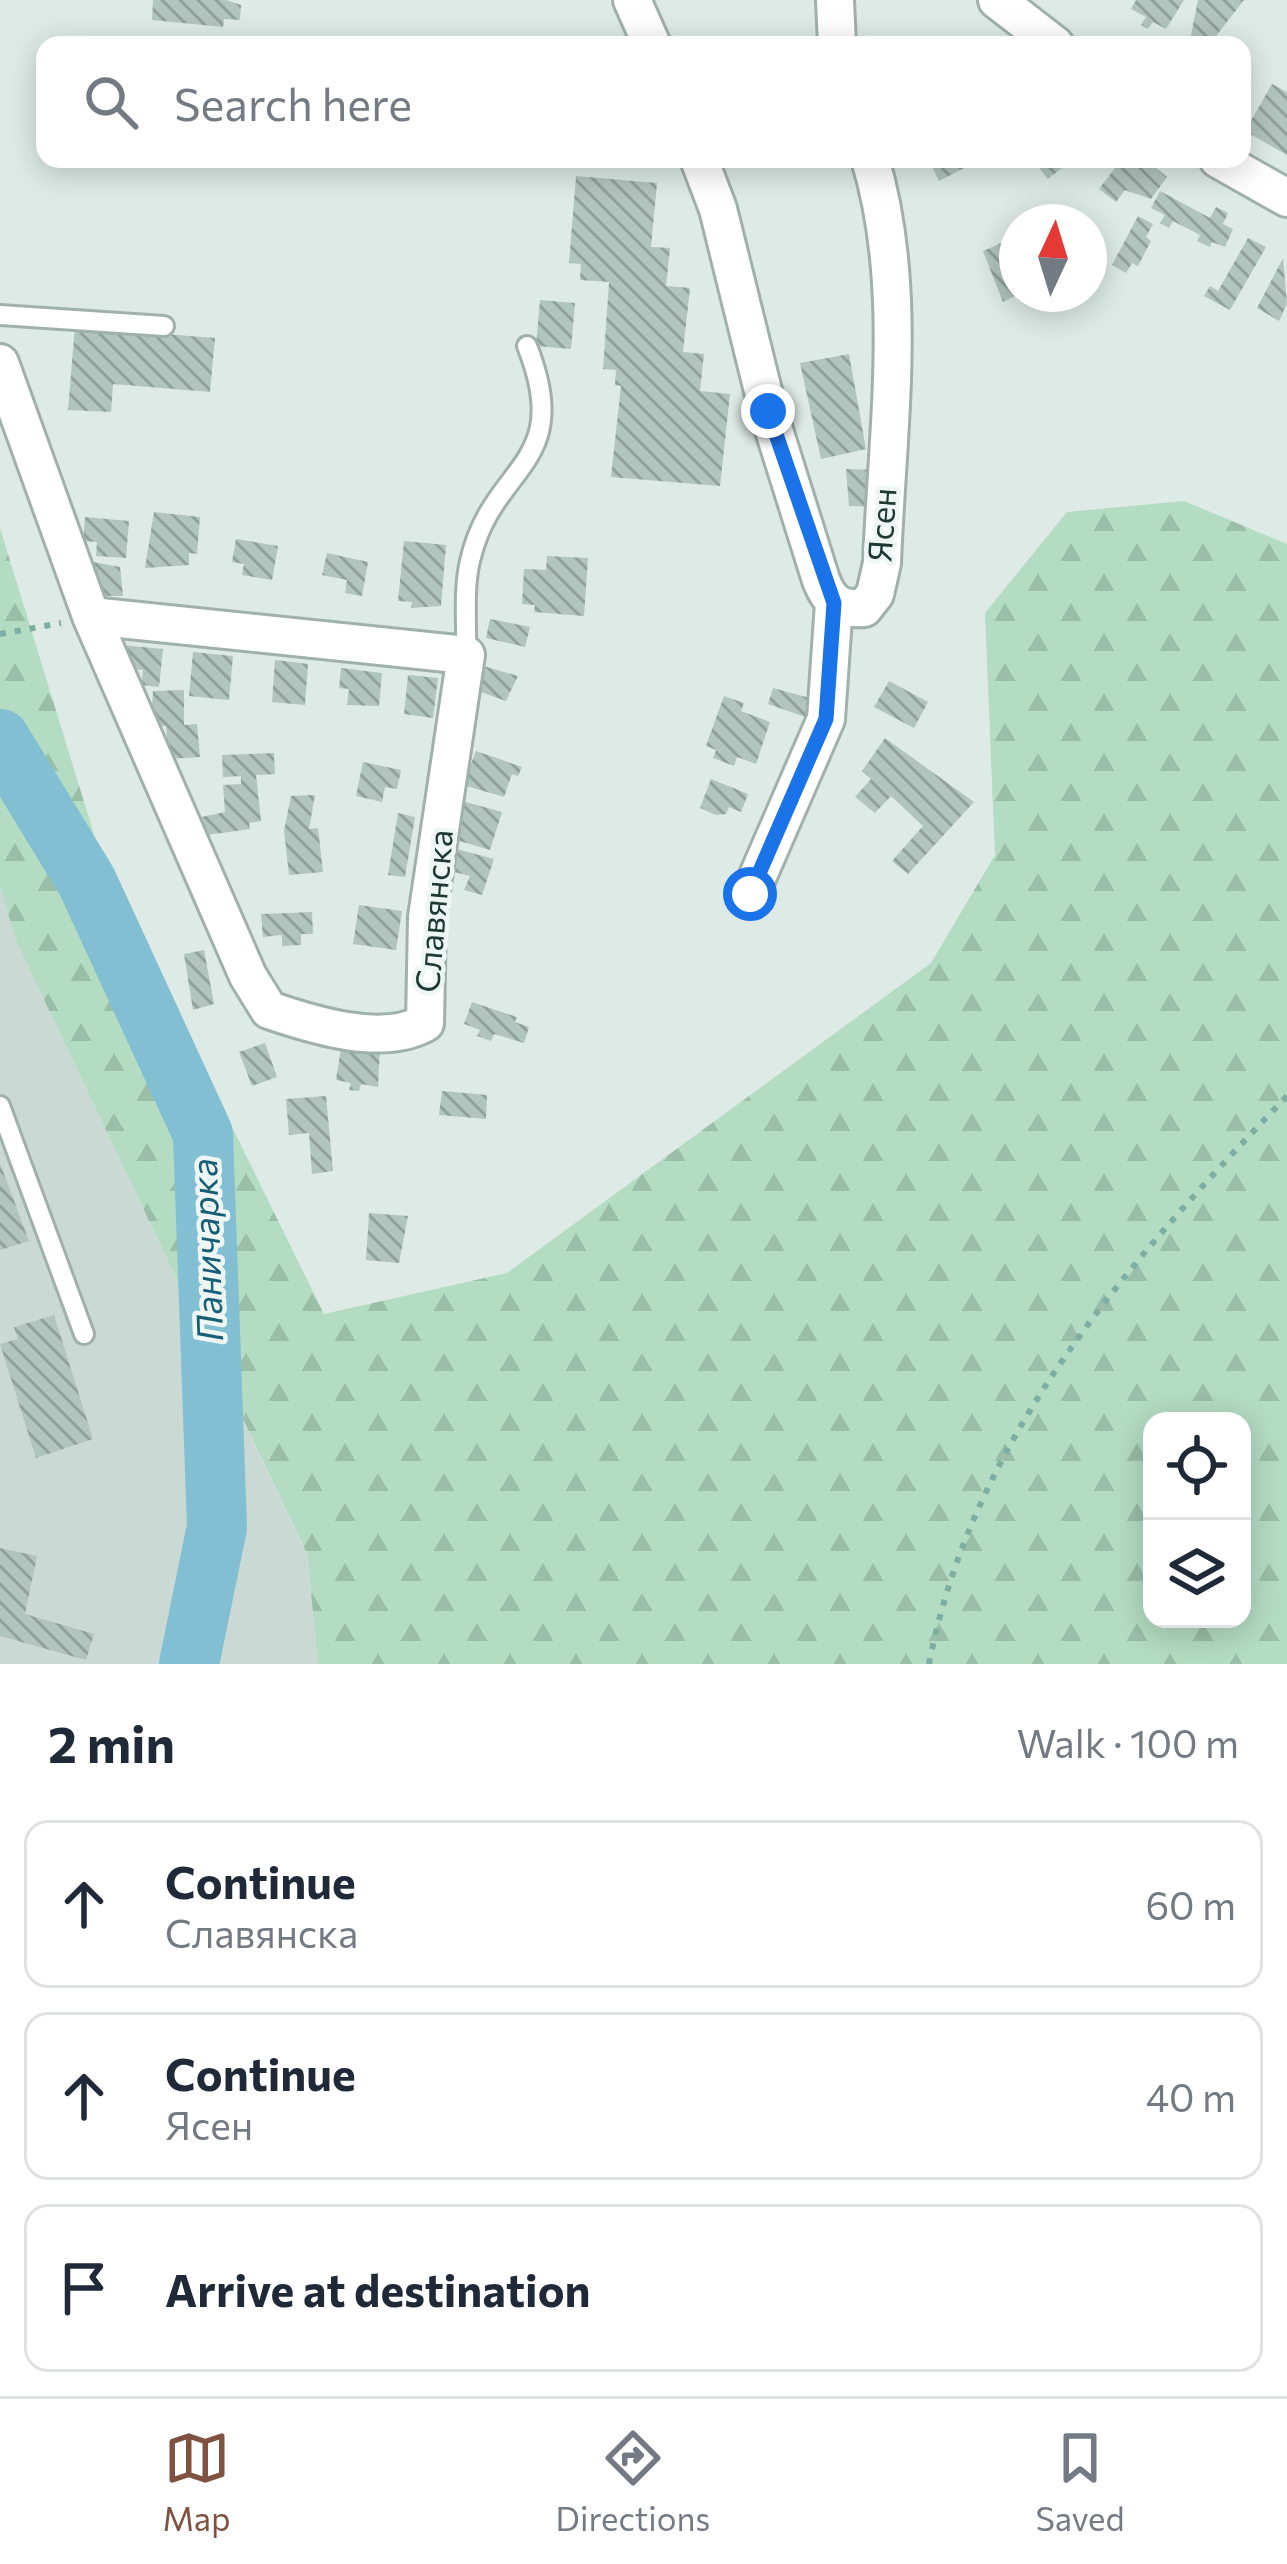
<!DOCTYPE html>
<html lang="en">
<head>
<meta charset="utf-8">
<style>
  :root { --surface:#fff; --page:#f2f2f3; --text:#1f2937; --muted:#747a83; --line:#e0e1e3; --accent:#805241 }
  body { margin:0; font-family:Commissioner,sans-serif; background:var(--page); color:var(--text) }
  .controls { position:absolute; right:36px; bottom:36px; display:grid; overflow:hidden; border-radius:24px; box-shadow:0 6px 30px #0003 }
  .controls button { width:108px; height:108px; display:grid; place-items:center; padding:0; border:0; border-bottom:3px solid var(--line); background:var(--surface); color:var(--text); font:60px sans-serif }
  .compass { position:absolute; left:999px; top:204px; width:108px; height:108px; border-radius:50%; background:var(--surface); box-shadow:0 6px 30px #0003; rotate:4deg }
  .stop { position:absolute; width:36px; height:36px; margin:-27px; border:9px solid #1a73e8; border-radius:50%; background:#fff }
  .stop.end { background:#1a73e8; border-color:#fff; box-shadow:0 3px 12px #0008 }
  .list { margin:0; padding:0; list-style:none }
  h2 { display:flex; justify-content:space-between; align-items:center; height:156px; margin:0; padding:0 48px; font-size:51px }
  h2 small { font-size:39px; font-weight:400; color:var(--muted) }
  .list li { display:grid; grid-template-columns:78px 1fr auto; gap:36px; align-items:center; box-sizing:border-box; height:168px; margin:0 24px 24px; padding:0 24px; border:3px solid var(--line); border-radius:24px }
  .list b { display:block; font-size:45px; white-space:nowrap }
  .list p { margin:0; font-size:39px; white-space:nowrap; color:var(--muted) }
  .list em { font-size:39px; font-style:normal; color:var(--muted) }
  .icon { flex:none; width:66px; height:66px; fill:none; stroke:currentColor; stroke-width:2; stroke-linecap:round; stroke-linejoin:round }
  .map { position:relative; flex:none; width:1287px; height:1664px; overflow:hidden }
  .search { position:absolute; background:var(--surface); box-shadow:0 6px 30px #0003; left:36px; right:36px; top:36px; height:132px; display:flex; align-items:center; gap:30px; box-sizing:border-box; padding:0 42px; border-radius:24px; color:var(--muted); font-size:45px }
  .sheet { height:732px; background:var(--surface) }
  nav { display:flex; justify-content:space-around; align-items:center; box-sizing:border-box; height:168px; border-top:3px solid var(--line); background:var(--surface); font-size:33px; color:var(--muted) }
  nav a { display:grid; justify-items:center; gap:6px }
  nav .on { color:var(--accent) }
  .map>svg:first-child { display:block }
  .built { fill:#cbd9d4 }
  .forest { fill:url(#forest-firs); fill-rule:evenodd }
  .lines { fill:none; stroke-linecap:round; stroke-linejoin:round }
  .river { stroke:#82bfd2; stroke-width:60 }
  .building { fill:url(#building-back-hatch) }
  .service-casing { stroke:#a0b1ac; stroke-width:24 }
  .minor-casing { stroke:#a0b1ac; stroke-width:42 }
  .path { stroke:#7caea3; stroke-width:6; stroke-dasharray:6 9; stroke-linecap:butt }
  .service { stroke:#fff; stroke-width:18 }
  .minor { stroke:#fff; stroke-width:36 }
  .route { stroke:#1a73e8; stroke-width:15 }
  .labels { text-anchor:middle; stroke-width:9; stroke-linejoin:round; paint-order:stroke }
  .street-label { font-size:33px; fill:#1e3934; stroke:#edf6f2 }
  .water-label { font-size:36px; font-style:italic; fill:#175f76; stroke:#edf6f2 }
</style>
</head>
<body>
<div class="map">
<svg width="1287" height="1664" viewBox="0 0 1287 1664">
  <defs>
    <pattern id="forest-firs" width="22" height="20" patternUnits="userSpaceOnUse" patternTransform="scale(3)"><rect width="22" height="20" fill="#b4dcc2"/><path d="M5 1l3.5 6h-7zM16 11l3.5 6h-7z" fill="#9abea7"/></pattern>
    <pattern id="building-back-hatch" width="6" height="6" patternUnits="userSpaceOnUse" patternTransform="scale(3)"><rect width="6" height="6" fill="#b2c4be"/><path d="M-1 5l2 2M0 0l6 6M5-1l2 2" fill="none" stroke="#90a09b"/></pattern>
  </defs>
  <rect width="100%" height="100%" fill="#ddeae5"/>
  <polygon class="built" points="0,887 17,943 307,1555 318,1664 0,1664"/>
  <path class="forest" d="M1184 501 1287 544V1664H318L307 1554 17 943 0 887V528L104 867 324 1314 507 1273 931 963 995 855 985 613 1067 512ZM1152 1421H1242V1619H1152Z"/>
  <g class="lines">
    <polyline class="river" points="0,739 87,882 203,1134 217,1527 189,1664"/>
  </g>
  <g class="building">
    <polygon points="153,0 226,0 241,5 240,20 224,19 223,27 152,20"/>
    <polygon points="1136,0 1184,0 1166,29 1153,22 1148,29 1141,25 1146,17 1131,9"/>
    <polygon points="1198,0 1244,0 1209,45 1189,45"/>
    <polygon points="1272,84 1287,92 1287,155 1245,131"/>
    <polygon points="928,159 969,159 972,164 939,181"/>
    <polygon points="1032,159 1073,159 1048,179"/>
    <polygon points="1122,159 1163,159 1156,168 1167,177 1151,199 1125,190 1116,202 1099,189"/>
    <polygon points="576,176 657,183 651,247 670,248 666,286 690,288 683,352 704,354 700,391 730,394 720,486 611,477 621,386 615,385 616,370 603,369 609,282 580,280 581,264 569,263"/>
    <polygon points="1160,191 1210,218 1216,207 1228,213 1223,224 1233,229 1225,247 1212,242 1210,247 1197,241 1200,235 1173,221 1169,228 1160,223 1165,215 1151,208"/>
    <polygon points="1138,216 1153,224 1146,237 1151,241 1138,266 1132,263 1126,273 1112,265"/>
    <polygon points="1015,237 1017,295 1003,302 983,251"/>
    <polygon points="1248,238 1266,247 1230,310 1204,296 1210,286 1218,291"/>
    <polygon points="1283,258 1287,304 1279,321 1257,308"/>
    <polygon points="540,300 575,303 571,349 536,346"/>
    <polygon points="75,327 215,338 210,392 113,384 111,412 68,410"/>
    <polygon points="849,354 866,449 821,459 800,363"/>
    <polygon points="846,469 879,470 877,507 849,506"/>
    <polygon points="154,512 200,517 197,554 189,553 189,565 145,568"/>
    <polygon points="85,517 129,521 126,558 96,556 97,542 83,541"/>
    <polygon points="236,539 278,546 272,580 242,575 244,564 232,562"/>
    <polygon points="404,541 446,545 441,606 411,608 412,602 398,601"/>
    <polygon points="327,553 368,562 362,596 345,593 347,580 322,575"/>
    <polygon points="547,556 588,558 584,616 534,612 535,605 522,604 524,569 546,570"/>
    <polygon points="93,562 120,567 123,596 102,596"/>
    <polygon points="490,619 530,627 525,647 486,638"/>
    <polygon points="121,645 163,649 159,687 141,685 143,670 119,668"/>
    <polygon points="193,652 233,656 229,700 189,696"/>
    <polygon points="275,660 308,664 305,705 272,702"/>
    <polygon points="480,665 518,676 506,701 475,690"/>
    <polygon points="341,668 382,673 379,706 347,705 349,689 339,688"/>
    <polygon points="408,675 438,678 433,718 404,714"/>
    <polygon points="889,681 928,702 914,728 874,707"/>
    <polygon points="773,688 817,700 811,719 768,704"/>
    <polygon points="184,690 184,725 197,724 200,757 169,759 166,726 151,725 153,691"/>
    <polygon points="724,696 744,703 741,711 770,722 756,764 737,757 734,766 713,758 716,750 706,746"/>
    <polygon points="885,738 974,802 908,874 892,861 923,826 891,796 875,813 855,797 871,779 862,771"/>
    <polygon points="476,751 522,767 518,776 512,774 504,797 463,785"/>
    <polygon points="274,753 275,774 256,775 261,821 249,823 250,829 200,836 197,818 225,812 223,785 241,784 241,776 223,777 222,755"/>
    <polygon points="363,762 401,770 397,789 385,787 382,802 356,796"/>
    <polygon points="711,779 748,794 741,812 729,807 726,814 716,815 700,808"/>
    <polygon points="315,795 309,829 318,828 323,872 289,875 284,831 291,796"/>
    <polygon points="462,801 502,812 490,850 453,839"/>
    <polygon points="398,813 415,817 405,877 388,875"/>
    <polygon points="453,848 494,859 482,895 464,890 470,876 446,870"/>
    <polygon points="359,905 402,911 396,950 353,944"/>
    <polygon points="312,912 313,934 301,934 301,945 282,946 282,935 263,937 261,914"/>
    <polygon points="204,950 214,1004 193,1010 184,954"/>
    <polygon points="472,1002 517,1017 515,1022 529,1027 524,1043 494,1034 491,1041 477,1036 480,1030 464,1024"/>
    <polygon points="342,1041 380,1047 378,1087 361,1084 359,1091 349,1090 351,1083 336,1080"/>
    <polygon points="265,1043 277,1077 252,1086 239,1052"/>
    <polygon points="442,1091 487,1095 486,1119 439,1115"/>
    <polygon points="326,1096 333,1171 312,1174 309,1133 289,1135 286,1099"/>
    <polygon points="0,1163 29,1241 0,1250"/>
    <polygon points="369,1213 408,1216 399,1263 366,1260"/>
    <polygon points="54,1315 93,1439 36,1458 0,1344 18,1339 14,1327"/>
    <polygon points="0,1548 37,1556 25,1614 94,1634 86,1660 0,1636"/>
  </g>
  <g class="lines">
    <defs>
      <g id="service">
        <polyline points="0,315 164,326"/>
        <path d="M466 655C467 626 463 590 470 561 492 463 575 467 527 346"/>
        <polyline points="0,1106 84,1334"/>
      </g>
      <g id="minor">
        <polyline points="632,0 652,45"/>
        <polyline points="835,0 837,45"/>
        <polyline points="997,0 1055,45"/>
        <path d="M699 159 718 209 768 411 821 580C830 603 840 610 864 608L875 594 882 563C887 431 909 287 870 159"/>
        <polyline points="1218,159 1287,198"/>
        <path d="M0 363 91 616 248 976 269 1010C313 1025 382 1047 425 1023L427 917 466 655 91 616"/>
        <polyline points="750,894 826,719 834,603"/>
      </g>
    </defs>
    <use href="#service" class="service-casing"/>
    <use href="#minor" class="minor-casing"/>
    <g class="path">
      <polyline points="0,634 61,623"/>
      <path d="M929 1664C973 1435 1131 1259 1287 1096"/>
    </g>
    <use href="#service" class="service"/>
    <use href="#minor" class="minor"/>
  </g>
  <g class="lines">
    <polyline class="route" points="750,894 826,719 834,603 768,411"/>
  </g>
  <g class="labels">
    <g class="street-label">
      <text transform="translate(882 525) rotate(-86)" y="12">Ясен</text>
      <text transform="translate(434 911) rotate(-85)" y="12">Славянска</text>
    </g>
    <g class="water-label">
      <text transform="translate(207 1250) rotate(-92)" y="13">Паничарка</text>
    </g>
  </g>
</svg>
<div class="controls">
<button><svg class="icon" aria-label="locate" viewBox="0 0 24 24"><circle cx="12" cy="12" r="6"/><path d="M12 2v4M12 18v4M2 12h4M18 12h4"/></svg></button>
<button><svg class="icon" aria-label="layers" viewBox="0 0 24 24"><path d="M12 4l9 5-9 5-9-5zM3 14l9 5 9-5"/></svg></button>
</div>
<svg class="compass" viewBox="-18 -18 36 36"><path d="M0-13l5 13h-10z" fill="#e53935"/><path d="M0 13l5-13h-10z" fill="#747a83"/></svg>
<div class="stop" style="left:750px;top:894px"></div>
<div class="stop end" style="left:768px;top:411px"></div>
<div class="search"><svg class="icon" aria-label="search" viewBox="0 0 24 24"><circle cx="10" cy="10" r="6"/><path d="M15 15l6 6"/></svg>Search here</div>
</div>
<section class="sheet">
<h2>2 min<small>Walk · 100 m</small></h2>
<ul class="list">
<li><svg class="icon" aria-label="ahead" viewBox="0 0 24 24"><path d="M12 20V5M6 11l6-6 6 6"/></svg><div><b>Continue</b><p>Славянска</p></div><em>60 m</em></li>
<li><svg class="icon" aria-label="ahead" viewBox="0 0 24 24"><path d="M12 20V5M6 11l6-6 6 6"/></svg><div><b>Continue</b><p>Ясен</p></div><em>40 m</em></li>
<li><svg class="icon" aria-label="arrive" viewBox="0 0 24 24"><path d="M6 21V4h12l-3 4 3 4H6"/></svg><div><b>Arrive at destination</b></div></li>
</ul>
</section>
<nav>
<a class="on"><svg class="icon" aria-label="map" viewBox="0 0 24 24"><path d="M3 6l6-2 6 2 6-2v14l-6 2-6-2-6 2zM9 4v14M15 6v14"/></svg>Map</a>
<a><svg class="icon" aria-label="directions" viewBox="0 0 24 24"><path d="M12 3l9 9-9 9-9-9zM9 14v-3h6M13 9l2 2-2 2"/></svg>Directions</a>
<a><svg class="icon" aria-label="saved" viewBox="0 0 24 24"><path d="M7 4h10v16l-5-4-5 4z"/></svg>Saved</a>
</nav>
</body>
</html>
